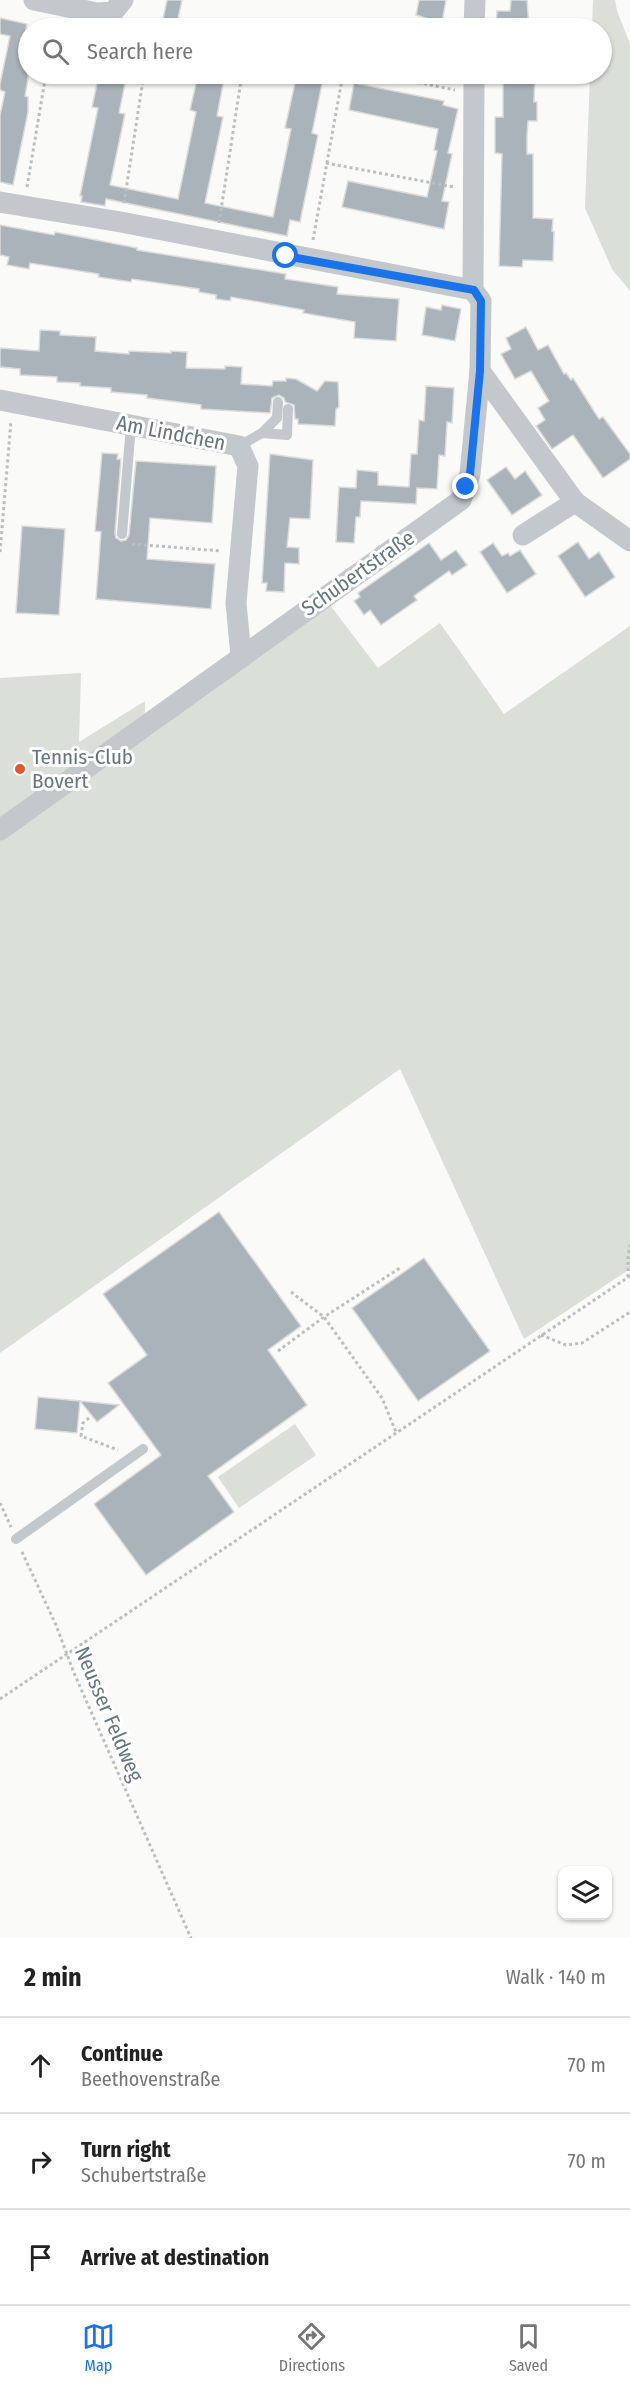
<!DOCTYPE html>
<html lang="en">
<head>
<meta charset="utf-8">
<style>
  :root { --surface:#fff; --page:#f6f6f6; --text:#222; --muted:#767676; --line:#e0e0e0; --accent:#1a73e8 }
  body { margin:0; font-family:"Fira Sans Condensed",sans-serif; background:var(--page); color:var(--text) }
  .controls { position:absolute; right:18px; bottom:18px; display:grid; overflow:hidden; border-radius:12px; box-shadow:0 2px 4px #0004 }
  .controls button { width:54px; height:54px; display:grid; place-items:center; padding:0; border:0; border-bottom:2px solid var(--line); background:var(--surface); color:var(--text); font:30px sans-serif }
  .stop { position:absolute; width:18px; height:18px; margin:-14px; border:4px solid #1a73e8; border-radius:50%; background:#fff }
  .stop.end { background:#1a73e8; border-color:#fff; box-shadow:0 2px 6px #0008 }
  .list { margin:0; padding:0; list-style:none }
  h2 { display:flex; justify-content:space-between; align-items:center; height:78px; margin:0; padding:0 24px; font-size:26px }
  h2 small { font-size:20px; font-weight:400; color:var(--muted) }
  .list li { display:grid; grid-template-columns:39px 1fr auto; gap:18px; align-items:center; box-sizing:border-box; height:96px; padding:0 24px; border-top:2px solid var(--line) }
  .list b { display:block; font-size:22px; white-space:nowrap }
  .list p { margin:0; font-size:20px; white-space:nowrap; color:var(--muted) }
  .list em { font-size:20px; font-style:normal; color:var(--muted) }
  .icon { flex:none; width:33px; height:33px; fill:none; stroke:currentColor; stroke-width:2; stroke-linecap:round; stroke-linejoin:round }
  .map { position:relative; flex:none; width:630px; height:1938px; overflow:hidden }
  .search { position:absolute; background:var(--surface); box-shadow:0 2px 4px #0004; left:18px; right:18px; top:18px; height:66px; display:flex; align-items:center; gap:15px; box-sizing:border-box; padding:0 21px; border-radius:33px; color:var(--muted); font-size:22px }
  .sheet { height:366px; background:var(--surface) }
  nav { display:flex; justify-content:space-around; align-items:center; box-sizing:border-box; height:84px; border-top:2px solid var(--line); background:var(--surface); font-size:16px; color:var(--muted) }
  nav a { display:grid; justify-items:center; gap:3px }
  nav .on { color:var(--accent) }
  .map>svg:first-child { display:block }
  .green { fill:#dadfd7 }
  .building { fill:#aab3b9; stroke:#dcdcda; stroke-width:1.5 }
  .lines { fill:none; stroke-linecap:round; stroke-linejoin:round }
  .path { stroke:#bbbfc2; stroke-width:3; stroke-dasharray:3 3; stroke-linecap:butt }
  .lane { stroke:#c3c8cc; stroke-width:10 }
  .street { stroke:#c3c8cc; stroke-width:21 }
  .route { stroke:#1a73e8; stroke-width:8 }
  .poi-dot { fill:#e4572e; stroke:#fff; stroke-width:2 }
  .labels { text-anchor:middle; stroke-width:6; stroke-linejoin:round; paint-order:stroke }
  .street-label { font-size:21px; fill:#657683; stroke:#fff }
  .poi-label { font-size:21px; fill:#657683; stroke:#fff; text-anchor:start }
</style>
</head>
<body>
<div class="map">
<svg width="630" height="1938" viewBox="0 0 630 1938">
  <rect width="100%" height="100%" fill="#fafaf8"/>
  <g class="green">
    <polygon points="593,0 615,0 617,11 630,44 630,291 612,269 585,208 590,74 602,74 602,28 592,28"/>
    <polygon points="327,601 378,668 440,623 504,714 630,626 630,1269 524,1339 400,1069 0,1353 0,835"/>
    <polygon points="81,673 79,742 145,701 145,721 0,823 0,678"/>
    <polygon points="295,1424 316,1455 239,1508 218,1477"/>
  </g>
  <g class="building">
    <polygon points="167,0 182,0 176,28 161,28"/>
    <polygon points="419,0 446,0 441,28 424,28 426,18 416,15"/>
    <polygon points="511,0 527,0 529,28 496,28 497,11 510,11"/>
    <polygon points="0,18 27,24 24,39 28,40 28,79 25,96 28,97 28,112 13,185 0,182 0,115 5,92 0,90 0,84 10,36 0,34"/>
    <polygon points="99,74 127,74 119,113 125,114 110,185 178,199 196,112 190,110 198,74 225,74 217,116 223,117 205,203 273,217 291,129 285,128 297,74 323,79 312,133 318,135 300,222 290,220 287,236 106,199 105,206 81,202 82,196 80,196 98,108 92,107"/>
    <polygon points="503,74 535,74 534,102 537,102 537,121 528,121 527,136 527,154 533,154 533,218 553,219 552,231 554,232 553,261 523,260 522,267 499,266 502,154 495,153 495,117 503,117"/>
    <polygon points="354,83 444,101 443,105 458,109 448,153 452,154 442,201 449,202 444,229 342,207 348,181 427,197 437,151 434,150 438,129 349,110"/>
    <polygon points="0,225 54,235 55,232 86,238 137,248 137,250 286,274 285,279 338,287 337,294 399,299 396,341 354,338 355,322 303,313 304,310 231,297 230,301 216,299 216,295 199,292 199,289 132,279 131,282 98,277 99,274 30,263 29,269 7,265 9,257 0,255"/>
    <polygon points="442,305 461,309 455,341 422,335 426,307 441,310"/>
    <polygon points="526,327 538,350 548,345 564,374 566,373 571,380 573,378 599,419 603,417 630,454 630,459 603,478 573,435 552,449 536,426 545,420 538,408 549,401 531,371 515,379 501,354 511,349 506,338"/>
    <polygon points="40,330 60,331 60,335 96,337 95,351 129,354 129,351 171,353 171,351 187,352 186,368 225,369 225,366 242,367 241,384 272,386 273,381 286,381 286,378 296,379 317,391 325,381 338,382 339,407 336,409 335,426 298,424 298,419 295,419 294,405 285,402 284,398 279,395 272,398 270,413 201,409 201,405 147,398 147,395 111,392 111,388 80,386 80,383 57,382 57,377 20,375 20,369 0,367 0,348 39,351"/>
    <polygon points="426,386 454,388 452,423 447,422 445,456 439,455 437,489 417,488 416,504 361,501 360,517 356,517 354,543 336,542 339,487 356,488 357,470 378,472 378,485 409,487 411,454 417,454 419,420 424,421"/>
    <polygon points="102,453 118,454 117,459 121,459 115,533 116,538 121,541 126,540 129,535 136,461 216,466 212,523 150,518 147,559 215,564 211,609 96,599 101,532 95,531"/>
    <polygon points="270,454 313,460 310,519 290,518 287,547 299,548 299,564 285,563 284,592 266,591 267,583 262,583"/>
    <polygon points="506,467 515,479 525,471 542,495 512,515 487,480"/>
    <polygon points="22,526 65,529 59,615 16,613"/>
    <polygon points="578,542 589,559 599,552 615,577 585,597 558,556"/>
    <polygon points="429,543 441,560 456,550 467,565 452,575 449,571 414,596 417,600 381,625 370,610 364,615 354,601 360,597 358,593"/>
    <polygon points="493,543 502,556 508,553 510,556 520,550 536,574 507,593 480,552"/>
    <polygon points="219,1212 301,1326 268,1350 307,1405 208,1476 234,1512 146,1575 94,1504 161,1455 108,1383 147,1355 103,1294"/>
    <polygon points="424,1258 490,1351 418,1401 352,1308"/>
    <polygon points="38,1397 80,1401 77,1433 35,1429"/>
    <polygon points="80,1401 119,1405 97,1422"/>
  </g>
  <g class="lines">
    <g class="path">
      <polyline points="149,23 150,28"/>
      <polyline points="377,74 455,90"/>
      <polyline points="326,163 454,187"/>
      <polyline points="27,187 46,74"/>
      <polyline points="124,203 144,74"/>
      <polyline points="219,223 242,74"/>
      <polyline points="313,240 343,74"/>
      <polyline points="132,544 221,551"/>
      <polyline points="0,552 11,421"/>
      <polyline points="628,1277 628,1257 630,1245"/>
      <polyline points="291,1292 324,1317 382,1398 396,1432"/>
      <polyline points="541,1335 566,1345 582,1343 630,1312"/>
      <polyline points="278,1351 324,1317 400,1268"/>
      <polyline points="89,1418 83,1423 81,1436 118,1450"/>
      <polyline points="0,1503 11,1527"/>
      <polyline points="22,1552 56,1625 74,1673 191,1938"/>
      <polyline points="0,1699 630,1276"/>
    </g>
    <g class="lane">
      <polyline points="262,433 277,418 278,402"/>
      <polyline points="239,446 262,433 287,435 288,409"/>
      <polyline points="122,534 131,425"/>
      <polyline points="16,1539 143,1449"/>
    </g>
    <g class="street">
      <polyline points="34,0 97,13 113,12 123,0"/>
      <polyline points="474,28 475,0"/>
      <polyline points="0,202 121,222 473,290"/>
      <polyline points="480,371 575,502 630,541"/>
      <polyline points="0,400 239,446 248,466 236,603 241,656"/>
      <polyline points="523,535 575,502"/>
      <polyline points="0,830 461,500 470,474 480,371 481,301 473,290 474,74"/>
    </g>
  </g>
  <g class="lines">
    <polyline class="route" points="286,256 474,290 481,301 480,371 470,474 466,487"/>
  </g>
  <circle class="poi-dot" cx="20" cy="769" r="6"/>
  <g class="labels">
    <g class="street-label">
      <text transform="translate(171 433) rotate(11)" y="7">Am Lindchen</text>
      <text transform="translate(358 573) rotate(-35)" y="7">Schubertstraße</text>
      <text transform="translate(109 1714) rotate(67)" y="7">Neusser Feldweg</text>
    </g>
    <g class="poi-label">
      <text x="32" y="764">Tennis-Club<tspan x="32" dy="24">Bovert</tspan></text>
    </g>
  </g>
</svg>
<div class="controls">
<button><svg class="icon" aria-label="layers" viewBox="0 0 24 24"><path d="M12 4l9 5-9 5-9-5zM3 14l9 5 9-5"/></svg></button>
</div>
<div class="stop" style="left:286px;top:256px"></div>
<div class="stop end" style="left:466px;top:487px"></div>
<div class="search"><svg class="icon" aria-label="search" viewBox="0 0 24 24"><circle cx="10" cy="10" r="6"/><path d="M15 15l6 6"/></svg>Search here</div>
</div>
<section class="sheet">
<h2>2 min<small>Walk · 140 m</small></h2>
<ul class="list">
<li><svg class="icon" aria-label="ahead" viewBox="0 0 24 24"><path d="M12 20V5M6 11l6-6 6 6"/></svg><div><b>Continue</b><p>Beethovenstraße</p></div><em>70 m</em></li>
<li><svg class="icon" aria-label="right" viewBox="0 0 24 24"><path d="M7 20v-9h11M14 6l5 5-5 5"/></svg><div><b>Turn right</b><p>Schubertstraße</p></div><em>70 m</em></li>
<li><svg class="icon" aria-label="arrive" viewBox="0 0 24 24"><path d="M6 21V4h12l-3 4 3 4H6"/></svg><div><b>Arrive at destination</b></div></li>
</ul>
</section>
<nav>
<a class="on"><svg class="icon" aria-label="map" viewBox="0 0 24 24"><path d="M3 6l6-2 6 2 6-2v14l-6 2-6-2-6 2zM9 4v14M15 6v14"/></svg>Map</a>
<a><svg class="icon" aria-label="directions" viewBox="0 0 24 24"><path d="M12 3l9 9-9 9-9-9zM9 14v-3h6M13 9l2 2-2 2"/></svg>Directions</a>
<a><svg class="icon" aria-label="saved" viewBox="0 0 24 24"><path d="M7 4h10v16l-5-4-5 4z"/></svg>Saved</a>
</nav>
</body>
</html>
